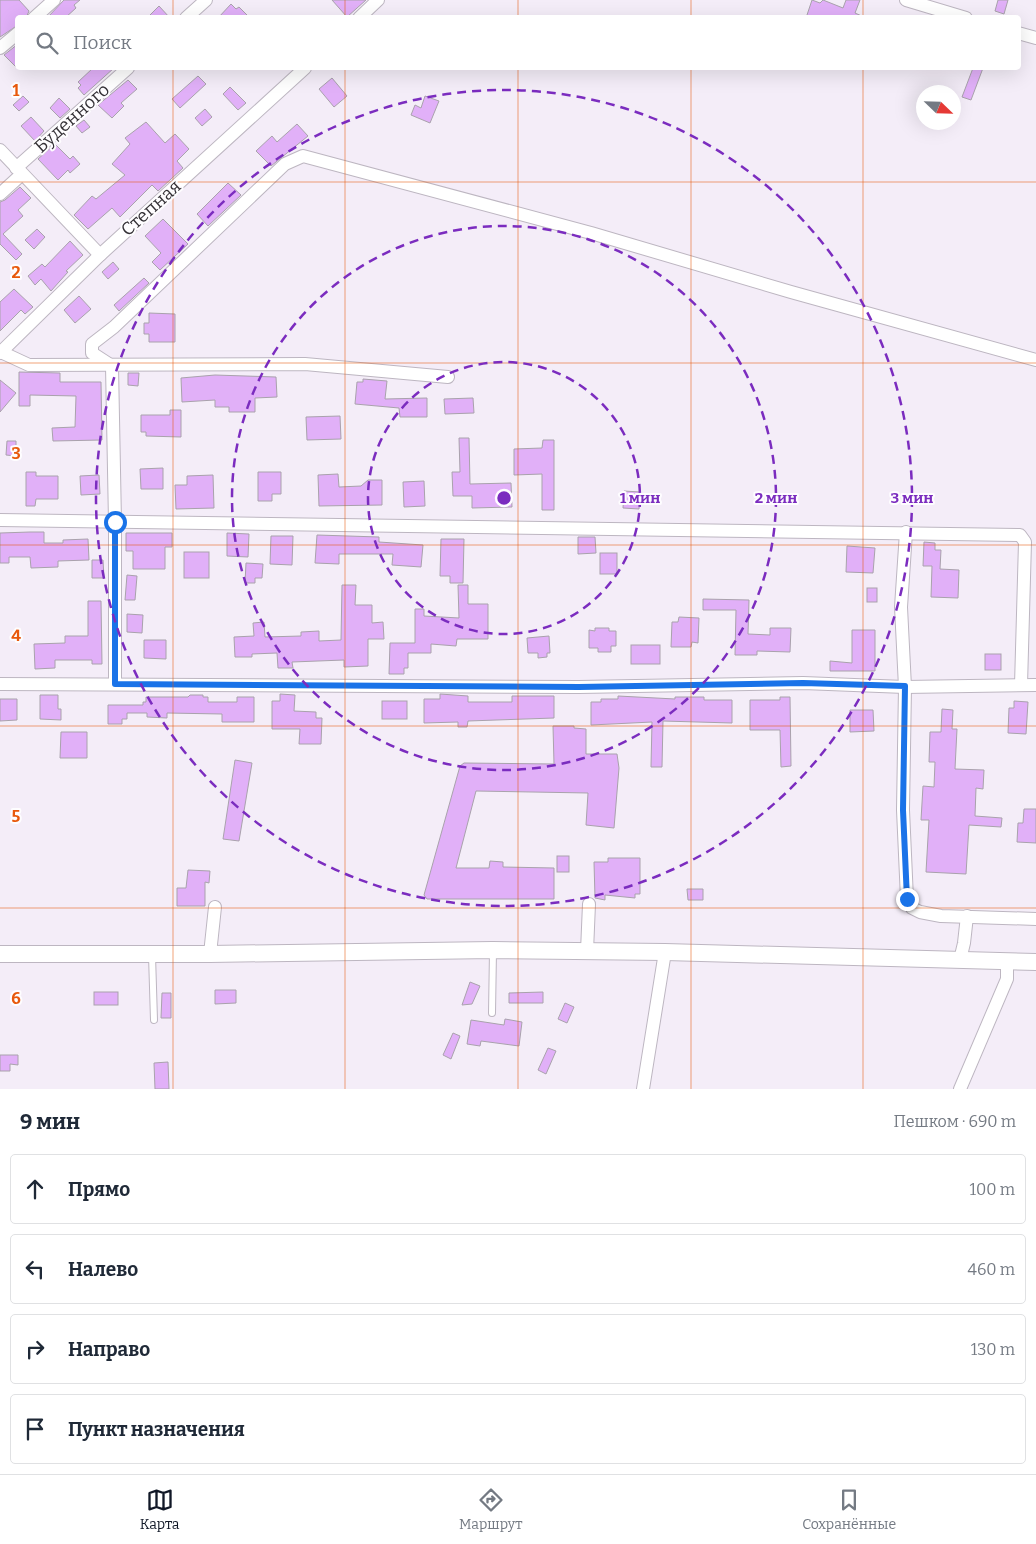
<!DOCTYPE html>
<html lang="ru">
<head>
<meta charset="utf-8">
<style>
  :root { --surface:#fff; --page:#f2f2f3; --text:#1f2937; --muted:#747a83; --line:#e0e1e3; --accent:#111827 }
  body { margin:0; font-family:Bitter,serif; background:var(--page); color:var(--text) }
  .compass { position:absolute; left:916px; top:85px; width:45px; height:45px; border-radius:50%; background:var(--surface); box-shadow:0 5px 20px #0002; rotate:113deg }
  .stop { position:absolute; width:15px; height:15px; margin:-11px; border:4px solid #1a73e8; border-radius:50%; background:#fff }
  .stop.end { background:#1a73e8; border-color:#fff; box-shadow:0 1px 5px #0008 }
  .list { margin:0; padding:0; list-style:none }
  h2 { display:flex; justify-content:space-between; align-items:center; height:65px; margin:0; padding:0 20px; font-size:21px }
  h2 small { font-size:16px; font-weight:400; color:var(--muted) }
  .list li { display:grid; grid-template-columns:32px 1fr auto; gap:15px; align-items:center; box-sizing:border-box; height:70px; margin:0 10px 10px; padding:0 10px; border:1px solid var(--line); border-radius:5px }
  .list b { display:block; font-size:19px; white-space:nowrap }
  .list em { font-size:16px; font-style:normal; color:var(--muted) }
  .icon { flex:none; width:28px; height:28px; fill:none; stroke:currentColor; stroke-width:2; stroke-linecap:round; stroke-linejoin:round }
  .map { position:relative; flex:none; width:1036px; height:1089px; overflow:hidden }
  .search { position:absolute; background:var(--surface); box-shadow:0 5px 20px #0002; left:15px; right:15px; top:15px; height:55px; display:flex; align-items:center; gap:12px; box-sizing:border-box; padding:0 18px; border-radius:5px; color:var(--muted); font-size:19px }
  .sheet { height:385px; background:var(--surface) }
  nav { display:flex; justify-content:space-around; align-items:center; box-sizing:border-box; height:70px; border-top:1px solid var(--line); background:var(--surface); font-size:14px; color:var(--muted) }
  nav a { display:grid; justify-items:center; gap:2px }
  nav .on { color:var(--accent) }
  .map>svg:first-child { display:block }
  .building { fill:#e1b0f8; stroke:#a9a2ac }
  .lines { fill:none; stroke-linecap:round; stroke-linejoin:round }
  .service-casing { stroke:#bdb6c1; stroke-width:8 }
  .minor-casing { stroke:#bdb6c1; stroke-width:14 }
  .tertiary-casing { stroke:#bdb6c1; stroke-width:18 }
  .service { stroke:#fff; stroke-width:6 }
  .minor { stroke:#fff; stroke-width:12 }
  .tertiary { stroke:#fff; stroke-width:16 }
  .route { stroke:#1a73e8; stroke-width:6 }
  .grid { fill:none; stroke:#e8590c; stroke-width:1; stroke-opacity:0.55 }
  .ring { fill:none; stroke:#7b2cbf; stroke-width:2.5; stroke-dasharray:9 6 }
  .labels { text-anchor:middle; stroke-width:4; stroke-linejoin:round; paint-order:stroke }
  .street-label { font-size:18px; fill:#343136; stroke:#fefdff }
  .grid-label { font-size:16px; text-anchor:middle; font-weight:bold; fill:#e8590c; stroke:#fefdff; stroke-width:4; stroke-linejoin:round; paint-order:stroke }
  .centre { fill:#7b2cbf; stroke:#fefdff; stroke-width:2.5 }
  .ring-label { font-size:15px; text-anchor:middle; font-weight:bold; fill:#7b2cbf; stroke:#fefdff; stroke-width:4; stroke-linejoin:round; paint-order:stroke }
</style>
</head>
<body>
<div class="map">
<svg width="1036" height="1089" viewBox="0 0 1036 1089">
  <rect width="100%" height="100%" fill="#f4edf8"/>
  <g class="building">
    <polygon points="0,0 19,0 29,11 26,18 18,18 18,25 0,37"/>
    <polygon points="64,0 80,0 74,5 76,8 65,18 47,18"/>
    <polygon points="332,0 366,0 347,17"/>
    <polygon points="812,0 820,3 823,0 843,8 846,0 860,0 855,13 866,18 806,18"/>
    <polygon points="998,0 1008,0 1004,14 995,11"/>
    <polygon points="231,4 236,9 239,7 250,18 218,18"/>
    <polygon points="159,6 170,18 147,18"/>
    <polygon points="18,44 18,69 4,55"/>
    <polygon points="93,68 114,68 84,95 78,88 81,85 78,82"/>
    <polygon points="973,68 983,68 971,100 962,97"/>
    <polygon points="198,76 206,84 180,108 172,99"/>
    <polygon points="332,78 347,96 334,107 319,89"/>
    <polygon points="128,80 137,89 121,103 124,106 112,118 98,105"/>
    <polygon points="230,87 246,103 238,110 223,94"/>
    <polygon points="23,96 29,102 19,111 13,105"/>
    <polygon points="425,96 439,101 430,123 411,115 415,105 421,108"/>
    <polygon points="59,98 70,109 60,118 50,108"/>
    <polygon points="205,109 212,117 202,126 195,118"/>
    <polygon points="31,117 44,131 35,141 21,126"/>
    <polygon points="84,120 90,127 82,133 76,126"/>
    <polygon points="146,122 165,143 175,134 189,149 177,161 183,168 158,191 152,185 120,217 112,208 88,229 74,215 92,196 96,199 125,175 112,164 130,144 125,138"/>
    <polygon points="297,124 308,136 271,166 256,151 272,136 277,142"/>
    <polygon points="55,144 70,159 73,156 80,164 70,173 68,170 58,180 38,159"/>
    <polygon points="228,183 241,195 208,226 197,214"/>
    <polygon points="20,187 31,198 18,210 23,216 3,234 22,254 16,260 0,244 0,202 5,200"/>
    <polygon points="163,219 188,244 160,270 152,262 161,253 145,236"/>
    <polygon points="37,229 45,237 34,249 25,240"/>
    <polygon points="70,241 83,255 66,271 68,272 51,291 41,279 35,285 28,276 42,264 45,267"/>
    <polygon points="113,262 119,269 108,279 102,272"/>
    <polygon points="144,278 149,283 119,311 114,305"/>
    <polygon points="14,289 33,307 25,314 21,310 0,331 0,302"/>
    <polygon points="79,296 91,309 75,323 64,310"/>
    <polygon points="149,313 175,314 175,342 149,342 149,334 144,334 144,323 149,323"/>
    <polygon points="19,372 60,373 60,382 101,382 102,440 53,441 52,428 75,427 76,396 30,395 30,406 19,406"/>
    <polygon points="128,373 139,373 138,386 128,385"/>
    <polygon points="215,375 276,377 277,397 255,398 255,412 229,412 229,407 215,407 215,400 182,402 181,378"/>
    <polygon points="363,379 387,381 385,399 427,398 427,417 400,417 399,408 355,404 357,382 363,382"/>
    <polygon points="0,380 16,393 0,412"/>
    <polygon points="473,398 474,413 445,414 444,399"/>
    <polygon points="170,410 181,410 181,437 146,436 146,432 141,432 141,415 170,415"/>
    <polygon points="340,416 341,439 307,440 306,417"/>
    <polygon points="459,438 469,438 470,484 511,483 512,507 472,508 472,496 453,496 452,472 460,472"/>
    <polygon points="543,440 554,440 554,510 542,510 542,474 514,475 514,449 542,448"/>
    <polygon points="7,441 16,441 16,456 6,455"/>
    <polygon points="163,468 163,489 141,489 140,469"/>
    <polygon points="26,472 36,472 36,476 58,476 58,499 36,499 35,506 26,506"/>
    <polygon points="258,472 281,472 281,494 272,494 272,501 258,501"/>
    <polygon points="338,474 339,487 361,486 368,480 382,480 382,505 319,506 318,475"/>
    <polygon points="99,475 100,494 81,495 80,476"/>
    <polygon points="213,475 214,508 176,509 175,485 187,485 187,476"/>
    <polygon points="424,481 425,506 404,507 403,482"/>
    <polygon points="624,491 640,492 639,509 623,508"/>
    <polygon points="30,532 44,532 44,543 63,543 63,540 88,539 89,560 58,561 58,567 31,568 30,557 9,557 9,563 0,563 0,533"/>
    <polygon points="126,533 172,533 172,547 165,547 165,569 133,569 133,551 126,551"/>
    <polygon points="227,533 249,534 248,557 227,556"/>
    <polygon points="317,535 379,537 379,542 423,545 421,567 392,565 393,554 339,554 339,564 315,563"/>
    <polygon points="271,536 293,536 292,565 270,564"/>
    <polygon points="578,537 595,537 596,553 578,554"/>
    <polygon points="441,539 464,539 463,583 450,583 450,576 440,576"/>
    <polygon points="924,542 935,543 935,550 941,550 940,569 959,570 958,598 931,597 932,566 923,566"/>
    <polygon points="847,546 875,548 873,573 846,572"/>
    <rect x="184" y="552" width="25" height="26"/>
    <rect x="600" y="553" width="17" height="21"/>
    <polygon points="92,560 103,560 104,578 92,578"/>
    <polygon points="246,563 263,564 262,578 255,578 255,583 245,583"/>
    <polygon points="127,575 137,576 135,600 125,600"/>
    <polygon points="342,585 356,585 355,605 372,605 372,623 383,622 384,639 368,639 368,666 344,667 344,660 292,662 293,668 278,668 277,653 252,654 252,657 235,657 234,637 254,636 253,623 264,622 265,637 301,636 301,632 319,631 319,641 341,640"/>
    <polygon points="458,585 468,585 468,604 488,604 488,639 457,639 456,646 431,644 431,653 408,653 408,668 404,668 404,674 389,674 390,643 415,643 415,609 424,609 424,616 459,618"/>
    <rect x="867" y="588" width="10" height="14"/>
    <polygon points="703,599 749,600 748,634 770,635 770,628 791,628 790,652 757,651 757,655 735,655 736,610 703,610"/>
    <polygon points="88,601 101,601 102,664 92,664 92,660 55,660 55,668 35,669 34,644 65,643 65,636 88,636"/>
    <polygon points="127,614 143,615 142,633 127,632"/>
    <polygon points="679,617 699,618 698,643 692,642 691,647 671,647 672,622 678,622"/>
    <polygon points="595,628 609,628 609,631 616,631 616,646 611,646 611,652 598,652 598,648 589,648 589,630 595,631"/>
    <polygon points="852,630 875,630 875,671 830,671 830,661 852,663"/>
    <polygon points="549,636 550,653 547,653 547,657 538,658 538,653 528,653 527,638"/>
    <polygon points="144,640 166,640 166,659 144,658"/>
    <rect x="631" y="645" width="29" height="19"/>
    <rect x="985" y="654" width="16" height="16"/>
    <polygon points="280,694 295,695 294,711 316,712 316,718 322,718 321,744 299,744 300,729 272,729 272,701 280,701"/>
    <polygon points="440,694 468,696 468,702 512,702 512,696 554,696 554,718 468,721 467,727 458,727 458,722 424,723 424,699 440,699"/>
    <polygon points="40,695 58,695 58,709 61,709 61,720 40,719"/>
    <polygon points="190,695 203,695 203,697 208,697 208,702 237,702 237,697 254,697 254,722 222,722 222,714 167,713 167,718 147,717 147,713 127,713 127,719 122,719 122,724 108,724 108,705 143,705 143,702 146,702 146,697 188,697"/>
    <polygon points="618,696 675,699 675,697 704,697 704,700 732,700 732,723 663,721 662,767 651,767 652,722 591,725 591,702 601,702 601,699 618,699"/>
    <polygon points="780,697 790,697 791,766 781,767 780,730 750,730 750,700 780,700"/>
    <polygon points="0,699 17,699 17,720 0,721"/>
    <rect x="382" y="701" width="25" height="18"/>
    <polygon points="1014,701 1028,702 1026,734 1008,733 1009,708 1014,708"/>
    <polygon points="942,709 953,710 952,729 957,729 955,769 984,770 983,789 976,788 975,816 1002,818 1001,827 969,825 966,874 926,872 929,820 921,820 923,786 934,787 935,762 929,762 930,732 941,732"/>
    <polygon points="850,710 873,710 874,731 850,732"/>
    <polygon points="553,726 574,726 574,728 586,729 586,754 617,754 619,768 614,828 586,825 588,793 476,791 456,868 489,868 490,861 503,862 503,867 554,868 554,899 427,899 424,895 460,766 464,763 554,764"/>
    <polygon points="61,732 87,732 87,758 60,758"/>
    <polygon points="235,760 252,763 239,841 223,839"/>
    <polygon points="1024,809 1036,809 1036,843 1017,842 1018,823 1023,823"/>
    <rect x="557" y="856" width="12" height="16"/>
    <polygon points="608,858 640,858 640,894 635,894 635,898 605,895 605,900 595,898 594,862 608,862"/>
    <polygon points="188,870 210,871 209,883 205,882 205,906 177,906 177,888 186,888"/>
    <polygon points="687,889 703,889 703,900 688,900"/>
    <polygon points="470,982 480,986 472,1004 462,1005"/>
    <polygon points="215,990 236,990 236,1003 215,1004"/>
    <rect x="94" y="992" width="24" height="13"/>
    <polygon points="543,992 543,1003 509,1003 509,993"/>
    <polygon points="162,993 171,993 171,1018 161,1018"/>
    <polygon points="565,1003 574,1007 567,1023 558,1019"/>
    <polygon points="505,1019 522,1022 519,1046 481,1041 480,1046 467,1044 471,1020 504,1025"/>
    <polygon points="453,1033 460,1036 451,1059 443,1055"/>
    <polygon points="548,1048 556,1051 546,1074 538,1070"/>
    <polygon points="0,1055 18,1055 18,1065 10,1064 10,1071 0,1071"/>
    <polygon points="168,1062 169,1089 155,1089 154,1063"/>
  </g>
  <g class="lines">
    <defs>
      <g id="service">
        <polyline points="152,955 154,1020"/>
        <polyline points="492,1013 493,951"/>
      </g>
      <g id="minor">
        <polyline points="906,0 966,18"/>
        <polyline points="34,18 54,0"/>
        <polyline points="186,18 206,0"/>
        <polyline points="359,18 378,0"/>
        <polyline points="1018,33 1036,38"/>
        <polyline points="0,48 18,33"/>
        <polyline points="0,150 100,255"/>
        <polyline points="16,168 128,68"/>
        <polyline points="0,194 22,174"/>
        <polyline points="1,352 29,365 305,364 448,377"/>
        <polyline points="0,353 100,255 305,68"/>
        <polyline points="0,520 1020,535 1025,542 1021,685"/>
        <polyline points="906,532 901,607 905,687 903,810 907,899 912,908 920,912 941,916 1036,919"/>
        <polyline points="0,684 579,687 803,683 905,687 1036,685"/>
        <polyline points="115,684 115,522 112,366 92,353 92,344 114,327 285,164 303,156 591,233 791,292 1036,360"/>
        <polyline points="587,951 589,904"/>
        <polyline points="210,954 215,907"/>
        <polyline points="960,960 964,943 967,916"/>
        <polyline points="643,1089 665,952"/>
        <polyline points="960,1089 1007,979 1007,961"/>
      </g>
      <polyline id="tertiary" points="0,954 210,954 493,950 665,952 1036,962"/>
    </defs>
    <use href="#service" class="service-casing"/>
    <use href="#minor" class="minor-casing"/>
    <use href="#tertiary" class="tertiary-casing"/>
    <use href="#service" class="service"/>
    <use href="#minor" class="minor"/>
    <use href="#tertiary" class="tertiary"/>
  </g>
  <g class="lines">
    <polyline class="route" points="115,522 115,684 579,687 803,683 905,686 903,810 907,899"/>
  </g>
  <path class="grid" d="M173 0V18M345 0V18M518 0V18M691 0V18M863 0V18M173 68V1089M345 68V1089M518 68V1089M691 68V1089M863 68V1089M0 182H1036M0 363H1036M0 545H1036M0 726H1036M0 908H1036"/>
  <g class="ring">
    <circle cx="504" cy="498" r="136"/>
    <circle cx="504" cy="498" r="272"/>
    <circle cx="504" cy="498" r="408"/>
  </g>
  <g class="labels">
    <g class="street-label">
      <text transform="translate(72 118) rotate(-42)" y="6">Буденного</text>
      <text transform="translate(151 208) rotate(-42)" y="6">Степная</text>
    </g>
  </g>
  <g class="grid-label">
    <text x="16" y="96">1</text>
    <text x="16" y="278">2</text>
    <text x="16" y="459">3</text>
    <text x="16" y="641">4</text>
    <text x="16" y="822">5</text>
    <text x="16" y="1004">6</text>
  </g>
  <circle cx="504" cy="498" r="8" class="centre"/>
  <g class="ring-label">
    <text x="640" y="503">1 мин</text>
    <text x="776" y="503">2 мин</text>
    <text x="912" y="503">3 мин</text>
  </g>
</svg>
<svg class="compass" viewBox="-18 -18 36 36"><path d="M0-13l5 13h-10z" fill="#e53935"/><path d="M0 13l5-13h-10z" fill="#747a83"/></svg>
<div class="stop" style="left:115px;top:522px"></div>
<div class="stop end" style="left:907px;top:899px"></div>
<div class="search"><svg class="icon" aria-label="search" viewBox="0 0 24 24"><circle cx="10" cy="10" r="6"/><path d="M15 15l6 6"/></svg>Поиск</div>
</div>
<section class="sheet">
<h2>9 мин<small>Пешком · 690 m</small></h2>
<ul class="list">
<li><svg class="icon" aria-label="ahead" viewBox="0 0 24 24"><path d="M12 20V5M6 11l6-6 6 6"/></svg><div><b>Прямо</b></div><em>100 m</em></li>
<li><svg class="icon" aria-label="left" viewBox="0 0 24 24"><path d="M17 20v-9H6M10 6l-5 5 5 5"/></svg><div><b>Налево</b></div><em>460 m</em></li>
<li><svg class="icon" aria-label="right" viewBox="0 0 24 24"><path d="M7 20v-9h11M14 6l5 5-5 5"/></svg><div><b>Направо</b></div><em>130 m</em></li>
<li><svg class="icon" aria-label="arrive" viewBox="0 0 24 24"><path d="M6 21V4h12l-3 4 3 4H6"/></svg><div><b>Пункт назначения</b></div></li>
</ul>
</section>
<nav>
<a class="on"><svg class="icon" aria-label="map" viewBox="0 0 24 24"><path d="M3 6l6-2 6 2 6-2v14l-6 2-6-2-6 2zM9 4v14M15 6v14"/></svg>Карта</a>
<a><svg class="icon" aria-label="directions" viewBox="0 0 24 24"><path d="M12 3l9 9-9 9-9-9zM9 14v-3h6M13 9l2 2-2 2"/></svg>Маршрут</a>
<a><svg class="icon" aria-label="saved" viewBox="0 0 24 24"><path d="M7 4h10v16l-5-4-5 4z"/></svg>Сохранённые</a>
</nav>
</body>
</html>
